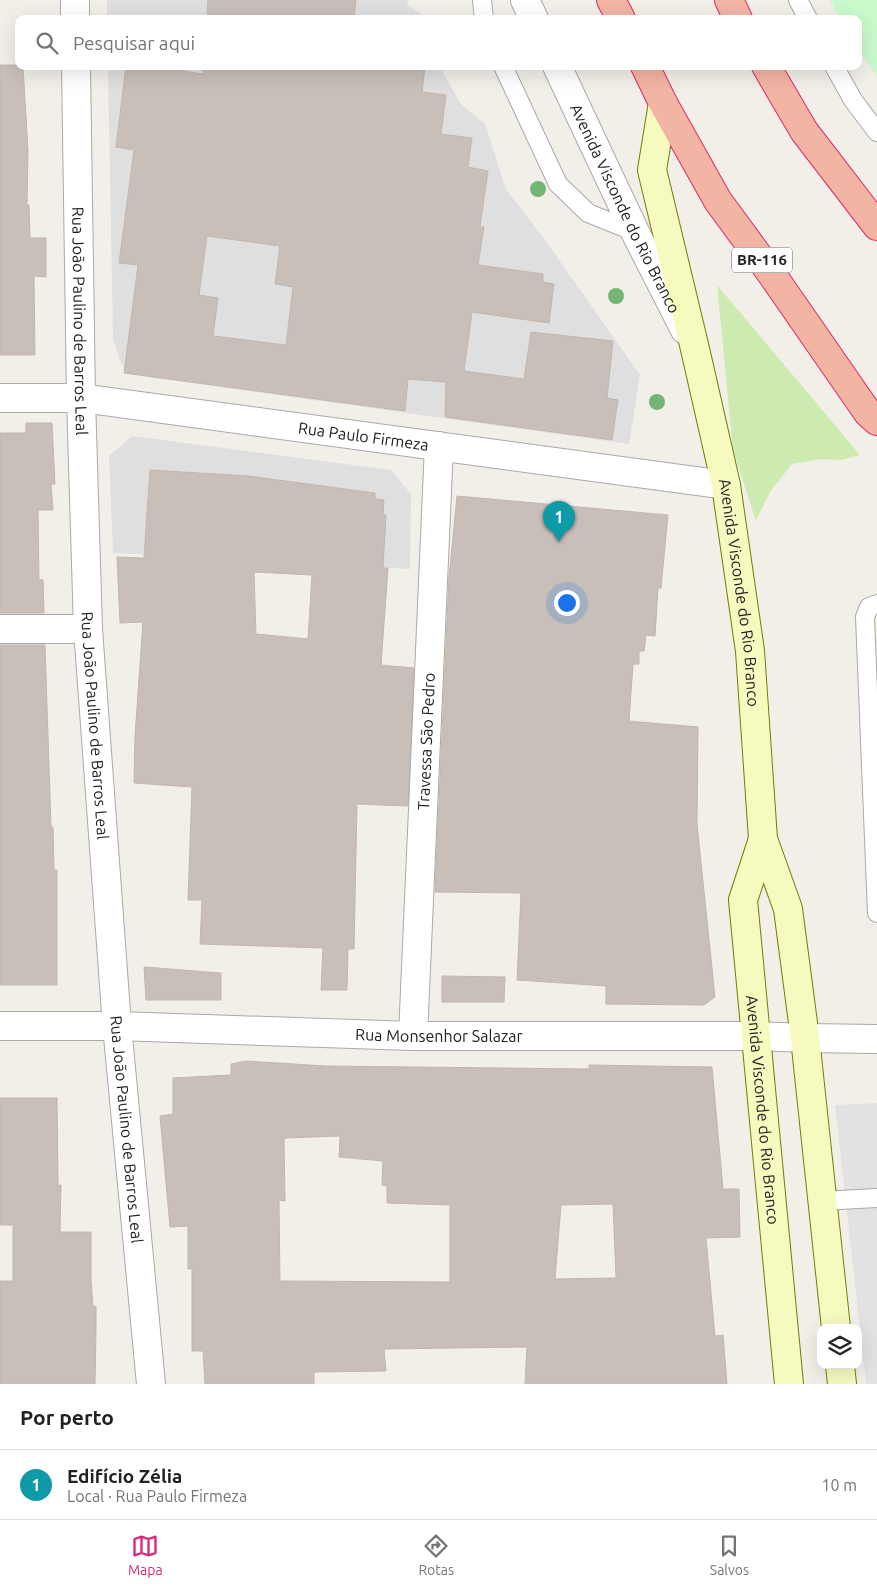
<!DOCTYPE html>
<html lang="pt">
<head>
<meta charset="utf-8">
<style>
  :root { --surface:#fff; --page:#f6f6f6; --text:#202124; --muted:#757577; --line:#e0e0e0; --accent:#db2777 }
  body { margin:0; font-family:Ubuntu,sans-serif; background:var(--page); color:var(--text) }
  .controls { position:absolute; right:15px; bottom:15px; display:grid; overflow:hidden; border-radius:10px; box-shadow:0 5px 20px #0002 }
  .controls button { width:45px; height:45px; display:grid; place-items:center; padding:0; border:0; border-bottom:1px solid var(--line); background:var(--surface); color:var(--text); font:25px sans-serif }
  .you { position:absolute; left:566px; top:602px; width:18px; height:18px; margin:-12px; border:4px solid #fff; border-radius:50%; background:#1a73e8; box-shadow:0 0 0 8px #1a73e833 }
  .badge { display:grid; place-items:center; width:32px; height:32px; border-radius:50%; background:var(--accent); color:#fff; font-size:16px; font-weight:700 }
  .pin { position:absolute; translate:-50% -41px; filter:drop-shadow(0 1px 2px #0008) }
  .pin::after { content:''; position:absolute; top:26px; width:18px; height:15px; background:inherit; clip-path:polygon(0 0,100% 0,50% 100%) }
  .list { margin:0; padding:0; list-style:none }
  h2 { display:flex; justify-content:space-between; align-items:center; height:65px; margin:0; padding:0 20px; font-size:21px }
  h2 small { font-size:16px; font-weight:400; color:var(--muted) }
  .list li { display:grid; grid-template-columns:32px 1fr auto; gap:15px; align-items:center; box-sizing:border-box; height:70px; padding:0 20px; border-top:1px solid var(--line) }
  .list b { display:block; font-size:19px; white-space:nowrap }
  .list p { margin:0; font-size:16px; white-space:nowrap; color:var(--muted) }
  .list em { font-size:16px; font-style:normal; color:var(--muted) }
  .icon { flex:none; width:28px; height:28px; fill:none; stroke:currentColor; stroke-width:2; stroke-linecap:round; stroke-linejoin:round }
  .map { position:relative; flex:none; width:877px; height:1384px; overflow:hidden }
  .search { position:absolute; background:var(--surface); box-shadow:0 5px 20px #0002; left:15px; right:15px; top:15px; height:55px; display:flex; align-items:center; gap:12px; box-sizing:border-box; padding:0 18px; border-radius:10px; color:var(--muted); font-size:19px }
  .sheet { height:135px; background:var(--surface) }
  nav { display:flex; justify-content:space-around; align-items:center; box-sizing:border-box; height:70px; border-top:1px solid var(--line); background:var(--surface); font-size:14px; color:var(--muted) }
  nav a { display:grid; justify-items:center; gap:2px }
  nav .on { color:var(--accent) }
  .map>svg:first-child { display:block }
  .residential { fill:#e0dfdf }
  .grass { fill:#cdebb0 }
  .park { fill:#c8facc }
  .parking { fill:#e2e2e2 }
  .building { fill:#c7bfb8; stroke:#c4b6ab; fill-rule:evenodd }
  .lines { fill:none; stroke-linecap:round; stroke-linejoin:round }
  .service-casing { stroke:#a9a9a9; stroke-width:20 }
  .minor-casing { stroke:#a9a9a9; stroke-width:30 }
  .tertiary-casing { stroke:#a9a9a9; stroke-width:30 }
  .secondary-casing { stroke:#707d05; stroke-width:30 }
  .trunk-casing { stroke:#dc2a67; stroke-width:30 }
  .service { stroke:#fff; stroke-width:18 }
  .minor { stroke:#fff; stroke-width:28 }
  .tertiary { stroke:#fff; stroke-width:28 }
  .secondary { stroke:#f7fabf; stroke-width:28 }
  .trunk { stroke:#f2b4a3; stroke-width:28 }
  .tree { fill:#74b475 }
  .labels { text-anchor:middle; stroke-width:5; stroke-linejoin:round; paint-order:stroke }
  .shield { fill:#fff; stroke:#646464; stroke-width:1 }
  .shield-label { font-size:15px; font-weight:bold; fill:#222 }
  .street-label { font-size:16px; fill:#222; stroke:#fff }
</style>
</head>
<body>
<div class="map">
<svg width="877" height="1384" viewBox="0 0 877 1384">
  <rect width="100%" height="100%" fill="#f2efe9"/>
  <g class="residential">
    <polygon points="107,0 408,0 407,5 429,19 107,19"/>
    <polygon points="108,66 443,66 443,72 460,103 485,124 506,189 545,240 640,375 629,444 148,377 121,364 113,338"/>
    <polygon points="132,436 391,470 411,494 410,569 113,553 109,456"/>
  </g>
  <polygon class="grass" points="717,285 860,455 841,460 820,459 792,464 770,492 756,521 733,450"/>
  <polygon class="park" points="830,0 877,0 877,77 858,48 858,19 840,19"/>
  <polygon class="parking" points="877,1103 877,1384 866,1384 835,1105"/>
  <g class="building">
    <polygon points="208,0 356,0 354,19 207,19"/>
    <polygon points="0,65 19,65 19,66 23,66 28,151 27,205 29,205 30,238 46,238 46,277 34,276 35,355 0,355"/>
    <path d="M126 66H150L203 74V66H425L422 92 446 95 441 134 472 138 468 167 488 171 480 227H484L478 265 543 274V282L554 284 549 323 472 312 464 371 524 379 531 332 613 341 607 398 618 400 612 440 445 417 446 382 408 379 405 411 124 373 138 265 119 263 134 150 116 147ZM207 236 280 246 275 284 293 287 286 345 213 336 218 298 199 295Z"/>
    <polygon points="26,423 52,423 55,484 51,484 53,510 38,510 39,580 43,580 44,613 0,613 0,433 26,433"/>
    <path d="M150 470 248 476 375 493V499L384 500 383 515H386L383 568H388L381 665 414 668 408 806 357 804 354 949H348L347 990H321L323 948 200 944 202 900H188L192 787 134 783 135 736 143 622 120 623 117 557 144 558ZM254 572 312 575 308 639 256 634Z"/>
    <polygon points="457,496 668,515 661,588 658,588 655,636 646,635 644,651 639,651 639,664 633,664 629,721 698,727 697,824 715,997 704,1005 606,1004 606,986 517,980 521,893 435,892 449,577"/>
    <polygon points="0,645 45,645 51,827 53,827 54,870 57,870 57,985 0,985"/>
    <polygon points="144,967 221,973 221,1000 146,1000"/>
    <polygon points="442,976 505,977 504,1002 442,1002"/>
    <path d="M246 1061 325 1066 589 1069V1065L712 1067 723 1189H739L740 1237 706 1238 715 1336 723 1335 727 1384H525L527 1347 384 1349 386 1371 314 1372V1384H205L203 1351H192V1269H188V1226L170 1227 160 1116 173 1114V1078L231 1075V1064ZM340 1136 339 1157 383 1161 382 1185 387 1186V1203L450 1205V1282L280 1281 279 1200 285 1201 284 1138ZM613 1204 616 1278 555 1279 561 1205Z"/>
    <polygon points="0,1098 57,1098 58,1185 61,1185 60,1232 91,1232 91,1280 93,1307 96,1306 96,1332 95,1384 0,1384 0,1281 13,1281 13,1225 0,1225"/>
  </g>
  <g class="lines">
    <defs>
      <g id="service">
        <polyline points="482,0 484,19"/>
        <polyline points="798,0 808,19"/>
        <polyline points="503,66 558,184 588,213 635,232"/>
        <polyline points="834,66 853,100 877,132"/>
        <polyline points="877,604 869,607 865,617 877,913"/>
        <polyline points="822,1201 877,1198"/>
      </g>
      <g id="minor">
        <polyline points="75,0 75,19"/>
        <polyline points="525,0 534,19"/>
        <path id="s1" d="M76 66 81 398 88 629 117 1026 151 1384"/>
        <path id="s2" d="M557 66 635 232 685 330"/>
        <polyline points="0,629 88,629"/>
        <path id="s3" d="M413 1036 439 446"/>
        <polyline points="805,1038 877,1039"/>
      </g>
      <g id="tertiary">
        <path id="s4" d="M0 398H81L726 485"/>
        <path id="s5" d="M0 1026H117L413 1036H755L805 1038"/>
      </g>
      <g id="secondary">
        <path id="s6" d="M663 103 652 170 695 349 726 485 750 651 763 839 788 909 805 1038 836 1328"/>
        <path id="s7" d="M763 839 743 900 789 1384"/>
        <polyline points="840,1365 842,1384"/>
      </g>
      <g id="trunk">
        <polyline points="611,0 621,19"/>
        <polyline points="729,0 738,19"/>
        <polyline points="645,66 663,103 718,201 773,276 868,413 877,421"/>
        <polyline points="766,66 804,131 877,226"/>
      </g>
    </defs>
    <use href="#service" class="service-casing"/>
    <use href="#minor" class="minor-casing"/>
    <use href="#tertiary" class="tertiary-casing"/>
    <use href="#secondary" class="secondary-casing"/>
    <use href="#trunk" class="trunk-casing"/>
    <use href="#service" class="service"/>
    <use href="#minor" class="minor"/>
    <use href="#tertiary" class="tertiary"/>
    <use href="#secondary" class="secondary"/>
    <use href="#trunk" class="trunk"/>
  </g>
  <g class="tree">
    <circle cx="538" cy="189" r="8"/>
    <circle cx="616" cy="296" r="8"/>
    <circle cx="657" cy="402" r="8"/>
  </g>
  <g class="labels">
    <rect class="shield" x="732" y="247.5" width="60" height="25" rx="4"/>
    <g class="shield-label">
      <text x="762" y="265">BR-116</text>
    </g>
    <g class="street-label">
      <text dy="6" stroke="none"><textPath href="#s2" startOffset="158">Avenida Visconde do Rio Branco</textPath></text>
      <text dy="6" stroke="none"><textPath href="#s1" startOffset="255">Rua João Paulino de Barros Leal</textPath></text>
      <text dy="6" stroke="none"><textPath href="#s4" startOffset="366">Rua Paulo Firmeza</textPath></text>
      <text dy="6" stroke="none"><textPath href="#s6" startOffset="500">Avenida Visconde do Rio Branco</textPath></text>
      <text dy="6" stroke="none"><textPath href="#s1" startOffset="660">Rua João Paulino de Barros Leal</textPath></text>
      <text dy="6" stroke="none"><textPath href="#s3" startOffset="295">Travessa São Pedro</textPath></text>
      <text dy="6" stroke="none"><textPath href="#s5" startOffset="439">Rua Monsenhor Salazar</textPath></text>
      <text dy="6" stroke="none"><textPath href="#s7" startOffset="275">Avenida Visconde do Rio Branco</textPath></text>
      <text dy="6" stroke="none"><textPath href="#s1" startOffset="1065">Rua João Paulino de Barros Leal</textPath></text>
    </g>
  </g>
</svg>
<div class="controls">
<button><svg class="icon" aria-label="layers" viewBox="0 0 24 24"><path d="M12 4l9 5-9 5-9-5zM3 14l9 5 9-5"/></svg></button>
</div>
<div class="you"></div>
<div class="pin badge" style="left:559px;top:542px;background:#0f9aa8">1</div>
<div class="search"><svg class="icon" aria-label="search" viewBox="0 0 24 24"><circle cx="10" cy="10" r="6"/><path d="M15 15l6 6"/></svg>Pesquisar aqui</div>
</div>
<section class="sheet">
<h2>Por perto<small></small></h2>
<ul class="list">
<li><span class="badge" style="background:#0f9aa8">1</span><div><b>Edifício Zélia</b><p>Local · Rua Paulo Firmeza</p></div><em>10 m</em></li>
</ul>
</section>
<nav>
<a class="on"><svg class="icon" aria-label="map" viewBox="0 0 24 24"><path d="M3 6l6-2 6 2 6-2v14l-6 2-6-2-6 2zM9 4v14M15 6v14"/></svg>Mapa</a>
<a><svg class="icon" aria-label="directions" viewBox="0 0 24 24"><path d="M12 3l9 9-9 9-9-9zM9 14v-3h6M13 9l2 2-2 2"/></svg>Rotas</a>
<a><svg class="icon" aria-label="saved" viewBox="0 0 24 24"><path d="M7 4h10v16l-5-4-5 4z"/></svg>Salvos</a>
</nav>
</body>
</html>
